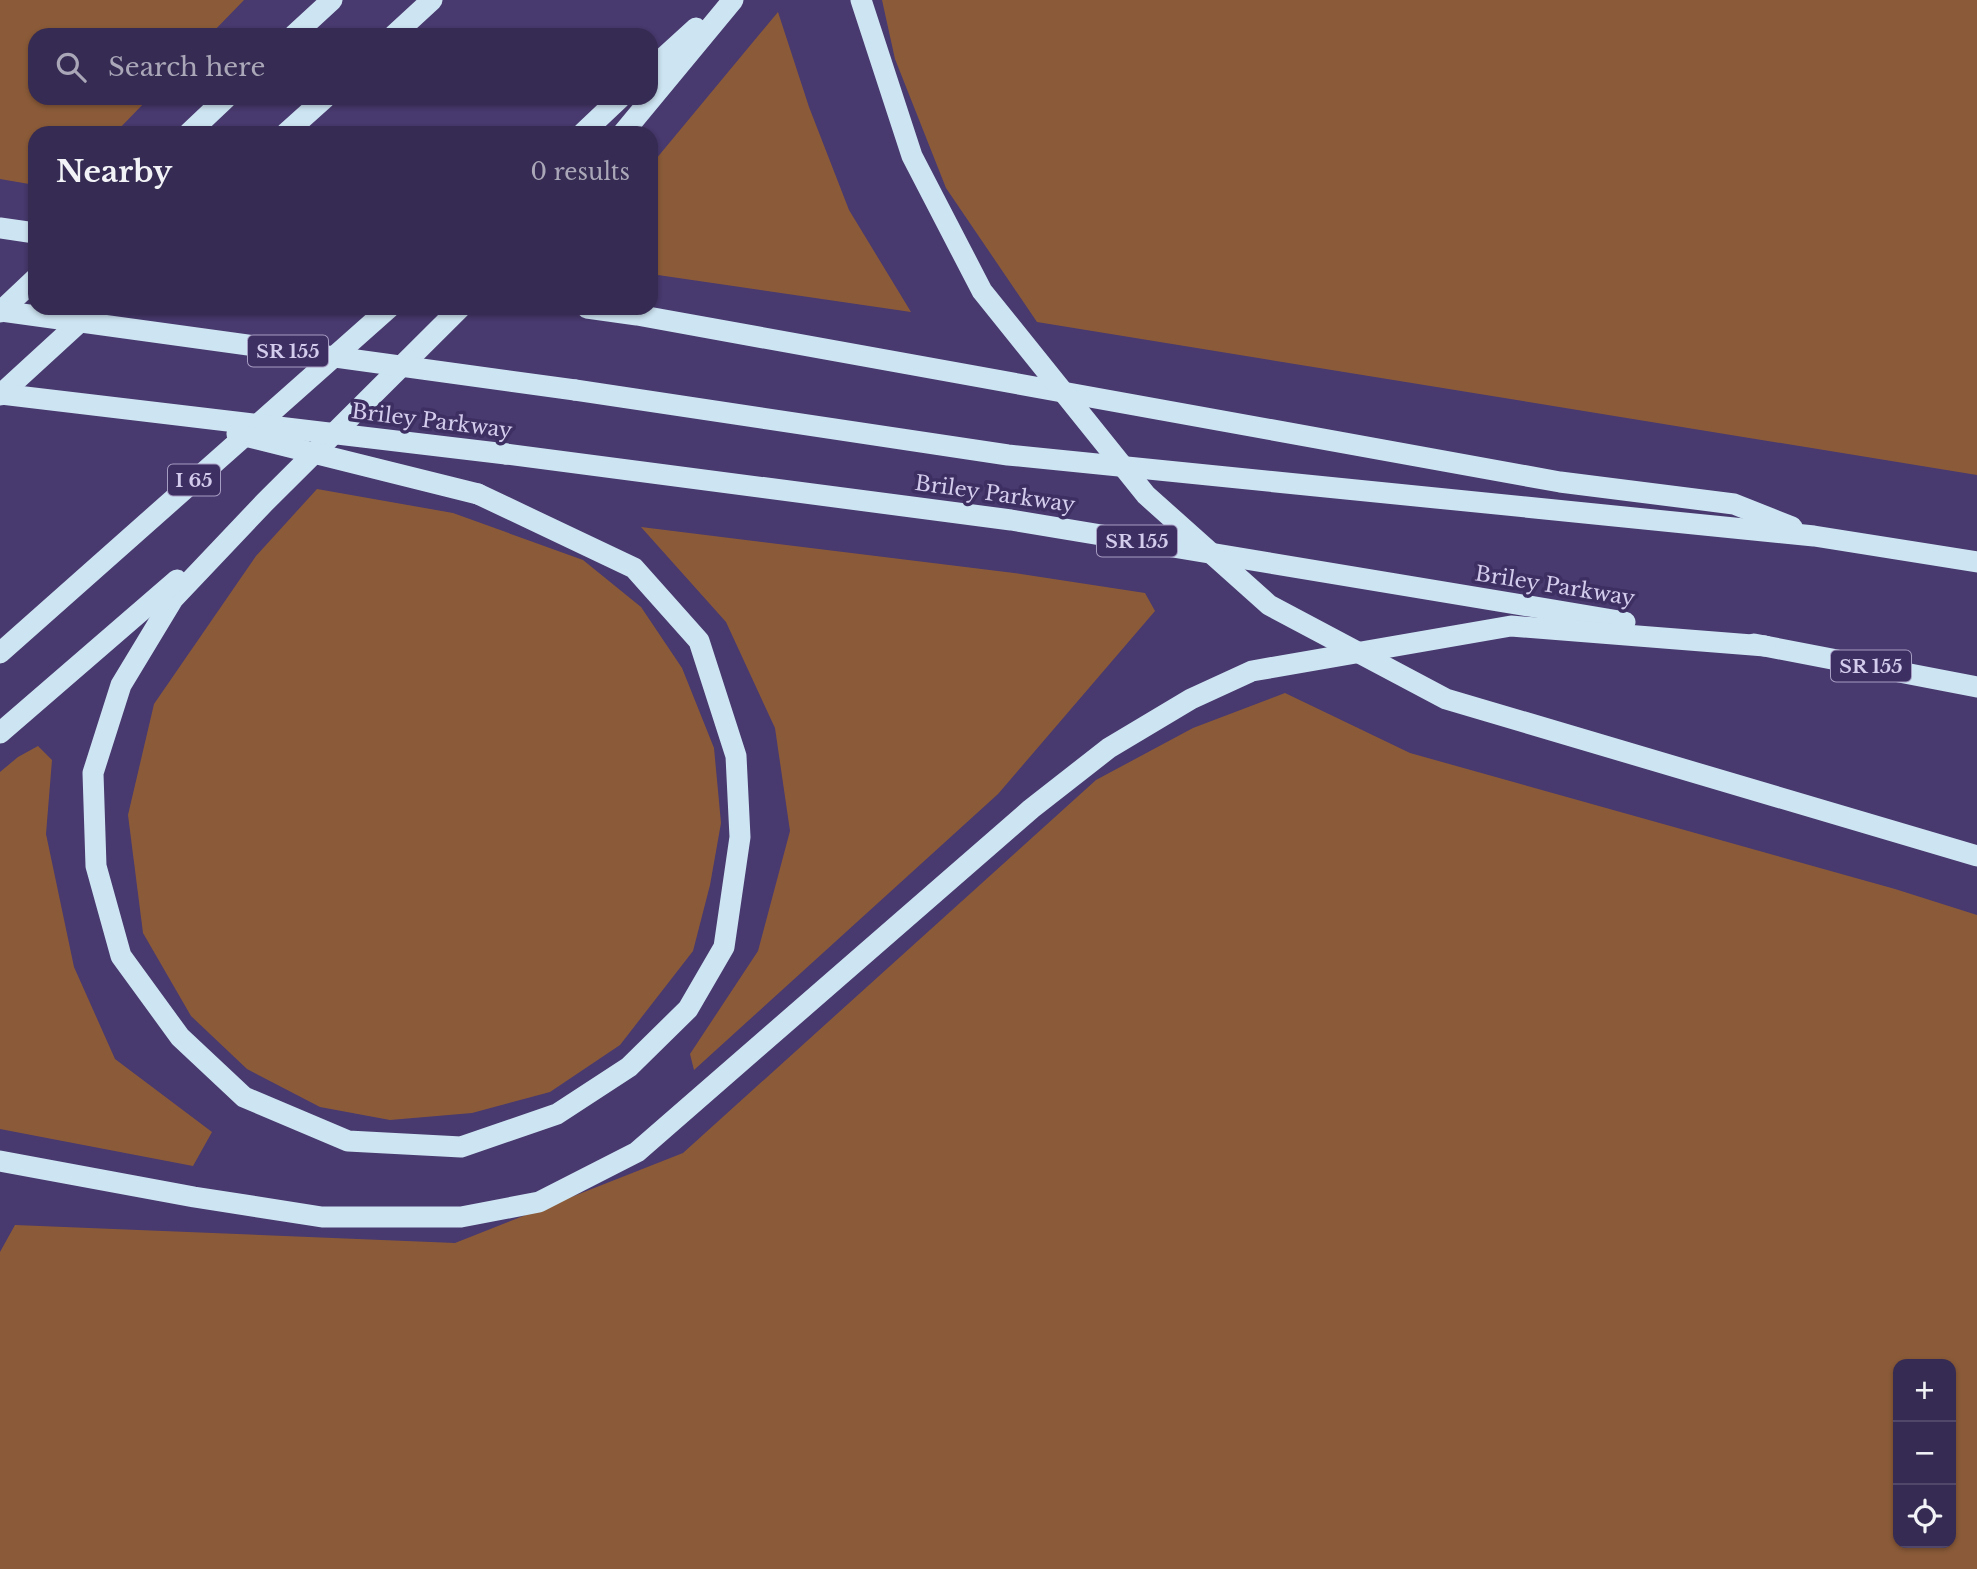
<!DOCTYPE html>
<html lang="en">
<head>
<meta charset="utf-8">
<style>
  :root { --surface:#362b52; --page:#3d3359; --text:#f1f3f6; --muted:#aaa7b8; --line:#504769 }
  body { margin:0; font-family:"Libre Baskerville",serif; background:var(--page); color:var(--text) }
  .controls { position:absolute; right:21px; bottom:21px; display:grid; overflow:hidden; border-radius:14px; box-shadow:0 2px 5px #0004 }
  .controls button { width:63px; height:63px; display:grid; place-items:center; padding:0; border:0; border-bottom:2px solid var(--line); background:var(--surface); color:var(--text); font:35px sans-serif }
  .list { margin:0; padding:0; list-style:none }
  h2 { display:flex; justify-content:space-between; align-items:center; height:91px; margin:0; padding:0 28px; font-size:30px }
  h2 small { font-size:23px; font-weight:400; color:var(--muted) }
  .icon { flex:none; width:38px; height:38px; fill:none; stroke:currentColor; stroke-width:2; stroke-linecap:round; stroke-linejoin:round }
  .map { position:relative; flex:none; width:1977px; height:1569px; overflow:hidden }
  .search { position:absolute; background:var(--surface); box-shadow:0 2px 5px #0004; left:28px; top:28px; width:630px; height:77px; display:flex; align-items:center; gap:18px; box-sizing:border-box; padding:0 24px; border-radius:21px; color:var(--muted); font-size:26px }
  .panel { position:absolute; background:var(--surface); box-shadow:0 2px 5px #0004; left:28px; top:126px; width:630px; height:189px; border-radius:21px }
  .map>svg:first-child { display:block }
  .green { fill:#8b5b39; fill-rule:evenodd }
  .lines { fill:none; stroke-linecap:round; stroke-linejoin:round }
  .motorway { stroke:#cde4f2; stroke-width:21 }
  .motorway-bridge { stroke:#cde4f2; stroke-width:21 }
  .labels { text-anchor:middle; stroke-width:7; stroke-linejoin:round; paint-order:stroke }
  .shield { fill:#3e2f62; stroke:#a69dc3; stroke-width:2 }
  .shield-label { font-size:19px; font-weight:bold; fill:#d3ccec }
  .street-label { font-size:21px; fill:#d3ccec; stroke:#3e2f62 }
</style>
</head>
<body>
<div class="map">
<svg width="1977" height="1569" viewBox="0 0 1977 1569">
  <rect width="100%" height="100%" fill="#48396e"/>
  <g class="green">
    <polygon points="0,0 244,0 210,35 35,35 35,98 149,98 115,133 35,133 35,185 0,179"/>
    <polygon points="882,0 1977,0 1977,475 1037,322 946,188 895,59"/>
    <polygon points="778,12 809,107 849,210 911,312 651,274 651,165"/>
    <polygon points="317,489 453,513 583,560 641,607 682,668 714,748 721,823 710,885 693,951 620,1045 550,1092 472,1113 390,1120 320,1107 247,1069 191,1016 143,933 128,815 154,704 256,556"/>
    <polygon points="641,527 1014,573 1145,593 1155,611 998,794 694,1070 690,1054 758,951 790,831 775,728 726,622"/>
    <path d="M1285 693 1410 753 1895 889 1977 915V1569H0V1252L15 1225 455 1243 683 1153 1096 780 1193 728ZM1898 1364H1951V1543H1898Z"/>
    <polygon points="38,746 52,760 46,834 74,967 115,1059 212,1132 193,1166 0,1129 0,772 18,757"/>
  </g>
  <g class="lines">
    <g class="motorway">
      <polyline points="294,35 332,0"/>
      <polyline points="394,35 432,0"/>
      <polyline points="651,69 696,28"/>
      <polyline points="189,133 226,98"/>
      <polyline points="286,133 325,98"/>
      <polyline points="583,133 620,98"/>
      <polyline points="623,133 733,0"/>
      <polyline points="0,228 35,233"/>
      <polyline points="460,308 265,502 173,599 121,685 93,773 96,866 121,956 180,1037 244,1097 348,1141 461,1147 557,1114 629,1067 688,1009 724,947 740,837 736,756 699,641 634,568 478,494"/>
      <polyline points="587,308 637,315 1560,482 1734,504 1792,527"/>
      <polyline points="0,312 35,279"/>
      <polyline points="575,390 1008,455 1814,536 1977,562"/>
      <polyline points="0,395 95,308"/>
      <polyline points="506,454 1011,520 1625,622"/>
      <polyline points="1754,644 1977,687"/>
      <polyline points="0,653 389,308"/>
      <polyline points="0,733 177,580"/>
      <polyline points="0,1161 194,1197 322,1217 461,1217 539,1202 637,1152 1031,809 1109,748 1191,699 1252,671 1511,626 1765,646"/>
    </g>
    <g class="motorway-bridge">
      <polyline points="861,0 912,156 982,291 1146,495 1269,605 1446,699 1977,856"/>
      <polyline points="0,311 575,390"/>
      <polyline points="0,394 506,454"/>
      <polyline points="237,434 478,494"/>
    </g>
  </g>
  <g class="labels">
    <g class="shield">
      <rect x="248" y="335.5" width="80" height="31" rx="5"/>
      <rect x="168" y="464.5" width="52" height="31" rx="5"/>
      <rect x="1097" y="525.5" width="80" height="31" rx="5"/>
      <rect x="1831" y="650.5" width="80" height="31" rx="5"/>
    </g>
    <g class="shield-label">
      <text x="288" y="358">SR 155</text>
      <text x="194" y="487">I 65</text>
      <text x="1137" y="548">SR 155</text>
      <text x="1871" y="673">SR 155</text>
    </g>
    <g class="street-label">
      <text transform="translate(432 421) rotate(7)" y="7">Briley Parkway</text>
      <text transform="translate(995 494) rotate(8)" y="7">Briley Parkway</text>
      <text transform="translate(1555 586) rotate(9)" y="7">Briley Parkway</text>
    </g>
  </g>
</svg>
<div class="controls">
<button>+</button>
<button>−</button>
<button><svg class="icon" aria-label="locate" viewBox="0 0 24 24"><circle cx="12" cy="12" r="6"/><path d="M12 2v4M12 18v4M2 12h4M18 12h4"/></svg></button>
</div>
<div class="search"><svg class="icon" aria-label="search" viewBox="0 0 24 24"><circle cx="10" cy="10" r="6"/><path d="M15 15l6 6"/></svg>Search here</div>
<section class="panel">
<h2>Nearby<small>0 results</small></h2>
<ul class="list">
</ul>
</section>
</div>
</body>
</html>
